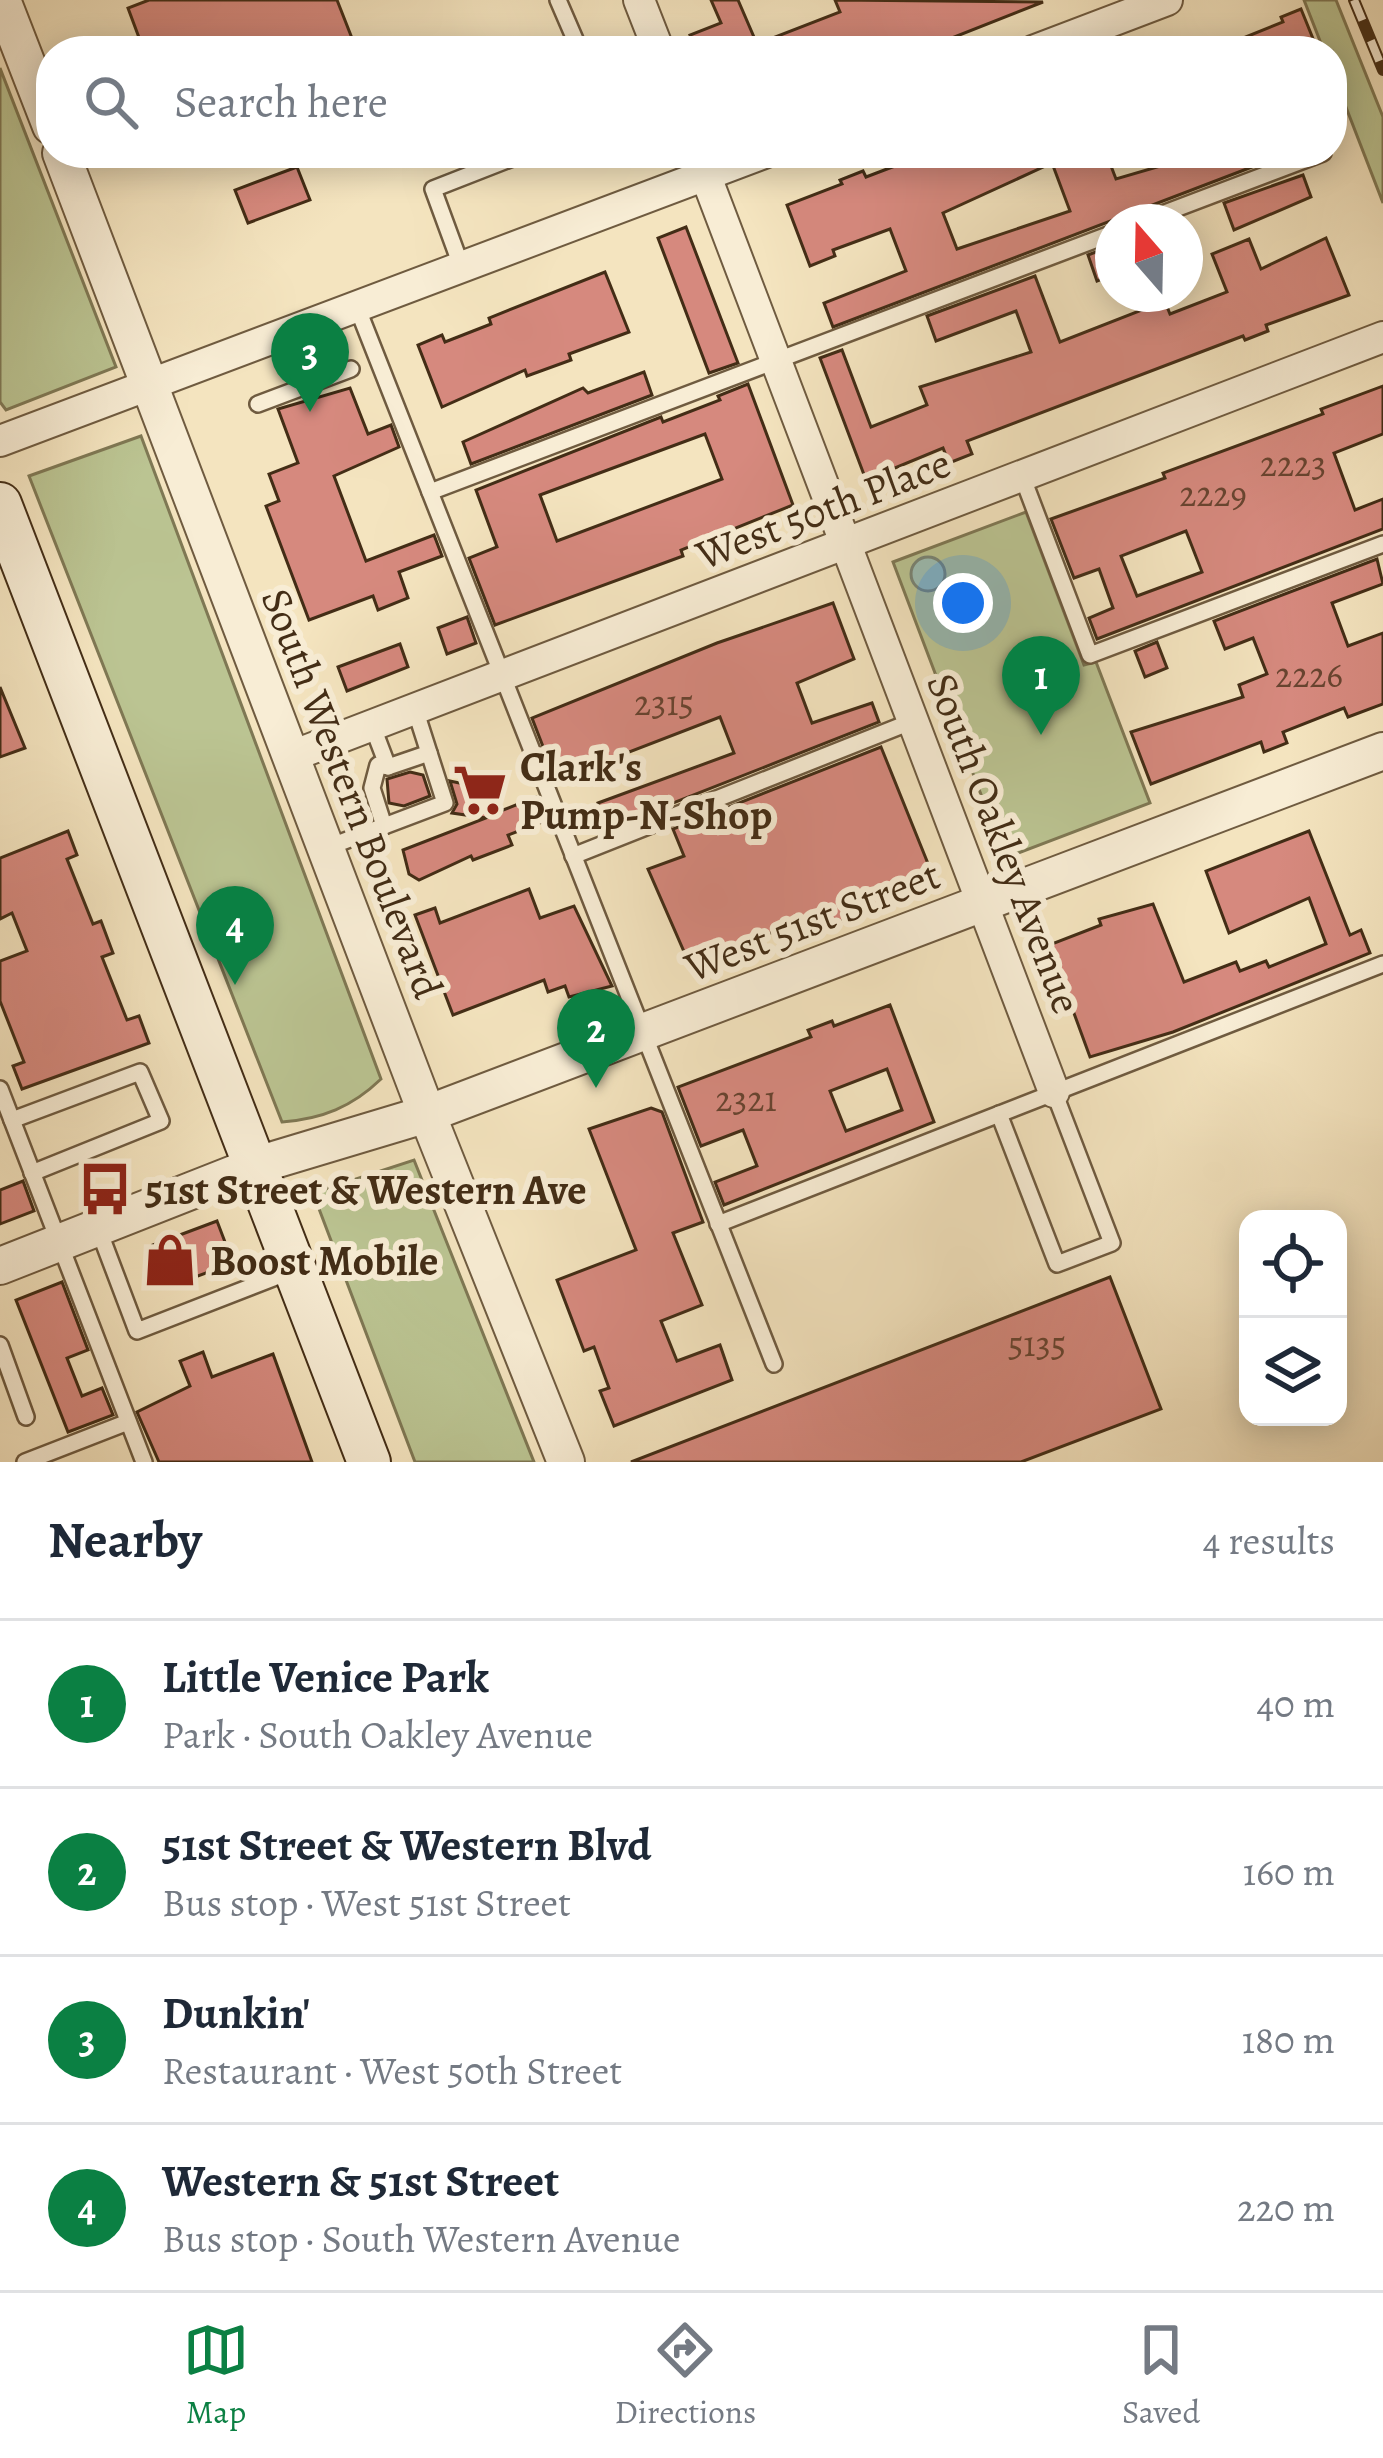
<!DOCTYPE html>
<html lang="en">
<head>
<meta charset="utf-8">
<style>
  :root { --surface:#fff; --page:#f2f2f3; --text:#1f2937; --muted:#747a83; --line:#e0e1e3; --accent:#0b8043 }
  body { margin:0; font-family:Alegreya,serif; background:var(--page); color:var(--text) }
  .controls { position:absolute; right:36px; bottom:36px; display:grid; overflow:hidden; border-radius:24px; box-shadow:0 6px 30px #0003 }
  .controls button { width:108px; height:108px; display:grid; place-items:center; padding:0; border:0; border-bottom:3px solid var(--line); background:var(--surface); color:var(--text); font:60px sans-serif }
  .compass { position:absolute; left:1095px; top:204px; width:108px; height:108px; border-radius:50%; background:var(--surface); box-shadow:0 6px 30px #0003; rotate:340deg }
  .you { position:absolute; left:963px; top:603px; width:42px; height:42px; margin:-30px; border:9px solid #fff; border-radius:50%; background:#1a73e8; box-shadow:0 0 0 18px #1a73e833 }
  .badge { display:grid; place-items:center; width:78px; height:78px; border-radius:50%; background:var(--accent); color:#fff; font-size:39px; font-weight:700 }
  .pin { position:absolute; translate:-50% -99px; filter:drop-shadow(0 3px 6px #0008) }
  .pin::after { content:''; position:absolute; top:63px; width:42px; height:36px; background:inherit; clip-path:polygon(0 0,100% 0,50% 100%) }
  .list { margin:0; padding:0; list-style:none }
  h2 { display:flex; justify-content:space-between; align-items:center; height:156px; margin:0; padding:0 48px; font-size:51px }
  h2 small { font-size:39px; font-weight:400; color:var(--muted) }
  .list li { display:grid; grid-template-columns:78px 1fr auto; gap:36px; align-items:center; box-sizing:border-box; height:168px; padding:0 48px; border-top:3px solid var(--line) }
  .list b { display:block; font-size:45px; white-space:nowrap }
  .list p { margin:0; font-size:39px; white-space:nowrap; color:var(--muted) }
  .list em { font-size:39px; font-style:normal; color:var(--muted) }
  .icon { flex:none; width:66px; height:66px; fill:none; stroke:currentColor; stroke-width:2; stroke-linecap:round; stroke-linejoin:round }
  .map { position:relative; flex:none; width:1383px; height:1462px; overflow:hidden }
  .search { position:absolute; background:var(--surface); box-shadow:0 6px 30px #0003; left:36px; right:36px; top:36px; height:132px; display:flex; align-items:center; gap:30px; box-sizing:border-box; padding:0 42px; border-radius:48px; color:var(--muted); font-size:45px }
  .sheet { height:828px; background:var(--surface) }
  nav { display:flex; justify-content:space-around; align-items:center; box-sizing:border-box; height:168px; border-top:3px solid var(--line); background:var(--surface); font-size:33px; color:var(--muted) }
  nav a { display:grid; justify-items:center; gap:6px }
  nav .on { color:var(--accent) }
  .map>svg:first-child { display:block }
  .green { fill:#bbc492; stroke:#7f7854; stroke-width:3 }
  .water { fill:#9cbeb4; stroke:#788475; stroke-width:3 }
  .building { fill:#d6897e; stroke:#432d16; stroke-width:3; fill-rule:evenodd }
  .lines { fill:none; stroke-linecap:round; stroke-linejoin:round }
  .service-casing { stroke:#6f5b40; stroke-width:20 }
  .minor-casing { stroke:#6f5b40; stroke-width:34 }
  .tertiary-casing { stroke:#6f5b40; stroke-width:40 }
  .secondary-casing { stroke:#432d16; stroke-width:46 }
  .service { stroke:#f8edd5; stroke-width:15 }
  .minor { stroke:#f8edd5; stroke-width:30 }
  .tertiary { stroke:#f8edd5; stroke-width:36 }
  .secondary { stroke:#f8edd5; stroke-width:42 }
  .rail-casing { stroke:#432d16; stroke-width:12 }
  .rail { stroke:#f8edd5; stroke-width:8; stroke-dasharray:22; stroke-linecap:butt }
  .labels { text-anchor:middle; stroke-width:12; stroke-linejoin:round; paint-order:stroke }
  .number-label { font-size:36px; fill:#684430 }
  .street-label { font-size:42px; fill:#432d16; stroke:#f8edd5 }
  .poi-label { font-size:42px; font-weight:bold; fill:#432d16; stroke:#f8edd5; text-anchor:start }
</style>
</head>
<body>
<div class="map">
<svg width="1383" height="1462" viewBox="0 0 1383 1462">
  <rect width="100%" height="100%" fill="#f4e4bf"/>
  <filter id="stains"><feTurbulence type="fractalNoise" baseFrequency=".00167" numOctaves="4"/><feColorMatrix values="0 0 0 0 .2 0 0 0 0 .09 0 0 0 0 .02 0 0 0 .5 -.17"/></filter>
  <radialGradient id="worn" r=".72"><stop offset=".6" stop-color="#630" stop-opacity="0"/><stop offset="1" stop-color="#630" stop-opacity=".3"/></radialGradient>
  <g class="green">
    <polygon points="1304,0 1336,0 1383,117 1383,203 1332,71 1332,51 1324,51"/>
    <polygon points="0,68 116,367 6,410 0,402"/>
    <path d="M141 436 381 1079C352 1107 322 1119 282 1122L29 476Z"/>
    <polygon points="1026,512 1084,665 1096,662 1150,803 1005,858 893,562"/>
    <polygon points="414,1160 534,1462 415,1462 313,1193"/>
  </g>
  <circle class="water" cx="928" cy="574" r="17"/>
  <g class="building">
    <polygon points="149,0 337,0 357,51 144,51 128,8"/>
    <polygon points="711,0 738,0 757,44 840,12 835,0 1043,2 919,51 697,51 690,35 721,23"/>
    <polygon points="1301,9 1318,51 1211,51 1283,22 1281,17"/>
    <path d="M929 153H1106L1116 179 1205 153H1262L1265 162 833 327 824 303 906 271 890 229 833 250 835 256 810 266 787 205 842 184 840 180 863 171 866 177ZM1052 163 1070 211 957 249 943 213Z"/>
    <polygon points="297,167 310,200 248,223 235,190"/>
    <polygon points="1303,175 1311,197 1234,230 1224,203"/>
    <polygon points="686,227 738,363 709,373 658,238"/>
    <polygon points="1326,238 1349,295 1266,325 1268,331 1245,340 1243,336 967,441 972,454 949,463 943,448 866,480 820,358 842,350 871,427 927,405 920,387 1031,352 1016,311 936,341 927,316 1035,276 1060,342 1142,310 1137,298 1149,294 1162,294 1170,314 1227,292 1212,254 1249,239 1261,269"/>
    <polygon points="1109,247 1113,275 1097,281 1088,255"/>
    <polygon points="605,272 629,332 569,354 571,360 527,376 525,370 442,407 418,345 442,335 445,342 491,324 489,318"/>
    <polygon points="644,372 652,395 471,464 463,442 583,388 588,393"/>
    <path d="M748 384 793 505 681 550 683 556 495 625 469 558 497 547 476 490 661 417 663 422 720 400 718 396ZM705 434 722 479 557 541 540 495Z"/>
    <path d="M1383 386V434L1334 453 1355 510 1383 499V529L1097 639 1089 618 1113 608 1099 569 1074 578 1051 519 1165 478 1163 473 1323 414 1321 409ZM1186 531 1202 572 1137 596 1121 556Z"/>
    <polygon points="350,388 368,434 391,425 399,447 334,476 366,561 434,535 442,556 399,572 408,598 378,610 373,596 309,620 266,506 279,501 269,474 298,463 278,409"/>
    <polygon points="1377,559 1383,584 1332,603 1348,646 1383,633 1383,704 1348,717 1344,708 1283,732 1287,743 1264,752 1261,742 1151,784 1131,732 1243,697 1239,685 1267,674 1253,638 1225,649 1214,621"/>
    <polygon points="833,603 854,659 797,683 812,723 872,703 879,722 607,829 598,803 734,753 720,717 585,769 583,764 554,775 532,718 717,643"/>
    <polygon points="467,617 476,643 447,654 438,628"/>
    <polygon points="1157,642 1167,668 1145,677 1135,651"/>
    <polygon points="400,644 408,667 347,691 338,667"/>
    <polygon points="0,687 25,748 0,757"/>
    <polygon points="881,747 935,881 840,922 800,935 795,924 689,963 648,869 684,856 673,829"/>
    <polygon points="410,772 423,775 430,796 404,806 389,803 387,779"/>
    <polygon points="484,772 496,779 498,812 536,797 545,821 508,835 512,845 473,860 471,856 419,880 409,874 403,850 486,818 452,813 457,804 450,781 464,784 469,773"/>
    <polygon points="68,831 77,855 67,859 93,924 101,921 113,953 102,957 127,1020 139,1016 149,1043 22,1089 13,1066 24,1062 0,1001 0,961 27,951 12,913 0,919 0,858"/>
    <polygon points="1309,831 1350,935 1361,930 1370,953 1173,1032 1090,1057 1049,945 1101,925 1099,919 1153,904 1184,982 1236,962 1240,971 1266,961 1269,967 1326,944 1309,898 1229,933 1206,871"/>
    <polygon points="529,889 540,918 574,906 612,986 569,997 565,986 548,992 544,980 453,1015 415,915 435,908 440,923"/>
    <path d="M890 1005 934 1122 724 1205 715 1182 757 1166 743 1130 701 1146 678 1087 811 1037 808 1030 832 1021 834 1026ZM887 1069 902 1110 846 1131 830 1091Z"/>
    <polygon points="651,1108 662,1112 703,1222 673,1233 702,1305 661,1321 677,1361 720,1345 732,1380 614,1426 600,1391 609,1388 594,1347 584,1351 557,1280 636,1250 589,1129"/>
    <polygon points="23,1181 34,1211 0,1224 0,1190"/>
    <polygon points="217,1221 233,1263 168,1287 153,1245"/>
    <polygon points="1110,1277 1161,1409 1021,1462 631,1462"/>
    <polygon points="62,1282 88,1350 67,1358 82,1396 102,1388 113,1415 68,1432 16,1300"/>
    <polygon points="203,1352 212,1377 273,1354 312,1462 159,1462 137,1412 190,1386 180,1361"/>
  </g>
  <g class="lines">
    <defs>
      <g id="service">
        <polyline points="558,0 580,51"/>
        <polyline points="1141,222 1323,153"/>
        <polyline points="462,268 433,189 525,153"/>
        <polyline points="357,307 774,1364"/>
        <polyline points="258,404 351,369"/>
        <polyline points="1022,476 1090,655 1383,544"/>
        <polyline points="430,492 1113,233"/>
        <polyline points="372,725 388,767 429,753"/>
        <polyline points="384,826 372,788 378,765 388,767"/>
        <polyline points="326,848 445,803 415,709"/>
        <polyline points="573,856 913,721"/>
        <polyline points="0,1089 144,1462"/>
        <polyline points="999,1114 1057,1264 1112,1243 1054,1092"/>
        <polyline points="12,1120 140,1072 161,1121 32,1173"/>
        <polyline points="718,1224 1383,964"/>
        <polyline points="98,1228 137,1331 294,1270"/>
        <polyline points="0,1345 26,1417"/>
        <polyline points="25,1462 128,1422"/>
      </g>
      <g id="minor">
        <polyline points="639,0 659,51"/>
        <polyline points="1033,51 1167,0"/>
        <polyline points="697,153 1054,1092"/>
        <polyline points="0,441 764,153"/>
        <polyline points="292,756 1383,337"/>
      </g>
      <g id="tertiary">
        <polyline points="2,0 51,126"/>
        <polyline points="61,153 427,1114 566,1462"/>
        <polyline points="0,1266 254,1166 427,1114 1383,751"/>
      </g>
      <polyline id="secondary" points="0,504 369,1462"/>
    </defs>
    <use href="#service" class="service-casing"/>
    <use href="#minor" class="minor-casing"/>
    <use href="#tertiary" class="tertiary-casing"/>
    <use href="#secondary" class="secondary-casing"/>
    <use href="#service" class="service"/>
    <use href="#minor" class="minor"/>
    <use href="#tertiary" class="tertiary"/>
    <use href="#secondary" class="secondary"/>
    <defs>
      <polyline id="rail" points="1354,0 1383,70"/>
    </defs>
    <use href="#rail" class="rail-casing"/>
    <use href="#rail" class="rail"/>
  </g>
  <defs>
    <symbol id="supermarket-bare" viewBox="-9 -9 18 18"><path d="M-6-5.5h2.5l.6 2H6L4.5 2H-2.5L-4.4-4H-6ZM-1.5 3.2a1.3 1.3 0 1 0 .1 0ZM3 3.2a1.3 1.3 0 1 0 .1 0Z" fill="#8f2418" stroke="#f8edd5" stroke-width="2.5" paint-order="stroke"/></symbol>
    <symbol id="bus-bare" viewBox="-9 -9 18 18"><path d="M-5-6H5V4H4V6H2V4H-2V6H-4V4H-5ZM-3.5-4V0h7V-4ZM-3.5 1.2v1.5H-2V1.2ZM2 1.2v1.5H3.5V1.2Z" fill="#8f2418" stroke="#f8edd5" stroke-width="2.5" paint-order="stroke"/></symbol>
    <symbol id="shop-bare" viewBox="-9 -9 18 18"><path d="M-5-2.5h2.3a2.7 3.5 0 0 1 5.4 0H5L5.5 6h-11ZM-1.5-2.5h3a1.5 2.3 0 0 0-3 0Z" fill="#8f2418" stroke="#f8edd5" stroke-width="2.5" paint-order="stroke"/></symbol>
  </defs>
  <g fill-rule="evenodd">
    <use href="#supermarket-bare" x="442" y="752" width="76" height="76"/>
    <use href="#bus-bare" x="67" y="1151" width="76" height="76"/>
    <use href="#shop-bare" x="132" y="1222" width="76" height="76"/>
  </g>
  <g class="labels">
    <g class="number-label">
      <text x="1293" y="476">2223</text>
      <text x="1213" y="506">2229</text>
      <text x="1309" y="687">2226</text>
      <text x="664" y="715">2315</text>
      <text x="746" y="1111">2321</text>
      <text x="1037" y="1356">5135</text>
    </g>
    <g class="street-label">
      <text transform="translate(823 508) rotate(-21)" y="15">West 50th Place</text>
      <text transform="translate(353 793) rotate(69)" y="15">South Western Boulevard</text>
      <text transform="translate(1005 843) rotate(69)" y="15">South Oakley Avenue</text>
      <text transform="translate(812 920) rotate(-21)" y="15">West 51st Street</text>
    </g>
    <g class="poi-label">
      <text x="520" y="781">Clark's<tspan x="520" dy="48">Pump-N-Shop</tspan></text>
      <text x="145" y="1204">51st Street &amp; Western Ave</text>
      <text x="210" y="1275">Boost Mobile</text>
    </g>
  </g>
  <rect width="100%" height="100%" filter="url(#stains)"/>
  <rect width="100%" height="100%" fill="url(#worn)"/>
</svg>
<div class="controls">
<button><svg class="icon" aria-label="locate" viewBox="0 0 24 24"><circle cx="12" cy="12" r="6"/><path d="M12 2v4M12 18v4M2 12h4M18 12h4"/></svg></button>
<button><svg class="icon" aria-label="layers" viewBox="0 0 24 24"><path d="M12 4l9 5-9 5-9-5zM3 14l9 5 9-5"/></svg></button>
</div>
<svg class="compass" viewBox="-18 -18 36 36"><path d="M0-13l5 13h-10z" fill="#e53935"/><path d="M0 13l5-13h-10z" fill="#747a83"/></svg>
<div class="you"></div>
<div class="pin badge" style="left:1041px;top:735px">1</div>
<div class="pin badge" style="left:596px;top:1088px">2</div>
<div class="pin badge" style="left:310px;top:412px">3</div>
<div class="pin badge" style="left:235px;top:985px">4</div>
<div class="search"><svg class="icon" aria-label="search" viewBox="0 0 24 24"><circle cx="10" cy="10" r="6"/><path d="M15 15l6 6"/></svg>Search here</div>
</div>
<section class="sheet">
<h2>Nearby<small>4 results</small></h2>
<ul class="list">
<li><span class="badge">1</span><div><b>Little Venice Park</b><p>Park · South Oakley Avenue</p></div><em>40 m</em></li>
<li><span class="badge">2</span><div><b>51st Street &amp; Western Blvd</b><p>Bus stop · West 51st Street</p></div><em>160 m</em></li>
<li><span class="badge">3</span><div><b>Dunkin'</b><p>Restaurant · West 50th Street</p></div><em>180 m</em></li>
<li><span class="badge">4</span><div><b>Western &amp; 51st Street</b><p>Bus stop · South Western Avenue</p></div><em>220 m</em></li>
</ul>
</section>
<nav>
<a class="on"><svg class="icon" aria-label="map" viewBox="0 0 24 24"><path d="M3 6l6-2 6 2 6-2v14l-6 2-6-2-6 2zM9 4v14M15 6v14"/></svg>Map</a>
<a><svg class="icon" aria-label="directions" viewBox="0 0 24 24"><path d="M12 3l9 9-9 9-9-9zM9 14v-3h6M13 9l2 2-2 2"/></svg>Directions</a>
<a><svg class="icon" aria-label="saved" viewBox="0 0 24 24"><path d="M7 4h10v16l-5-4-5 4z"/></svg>Saved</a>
</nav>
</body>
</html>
